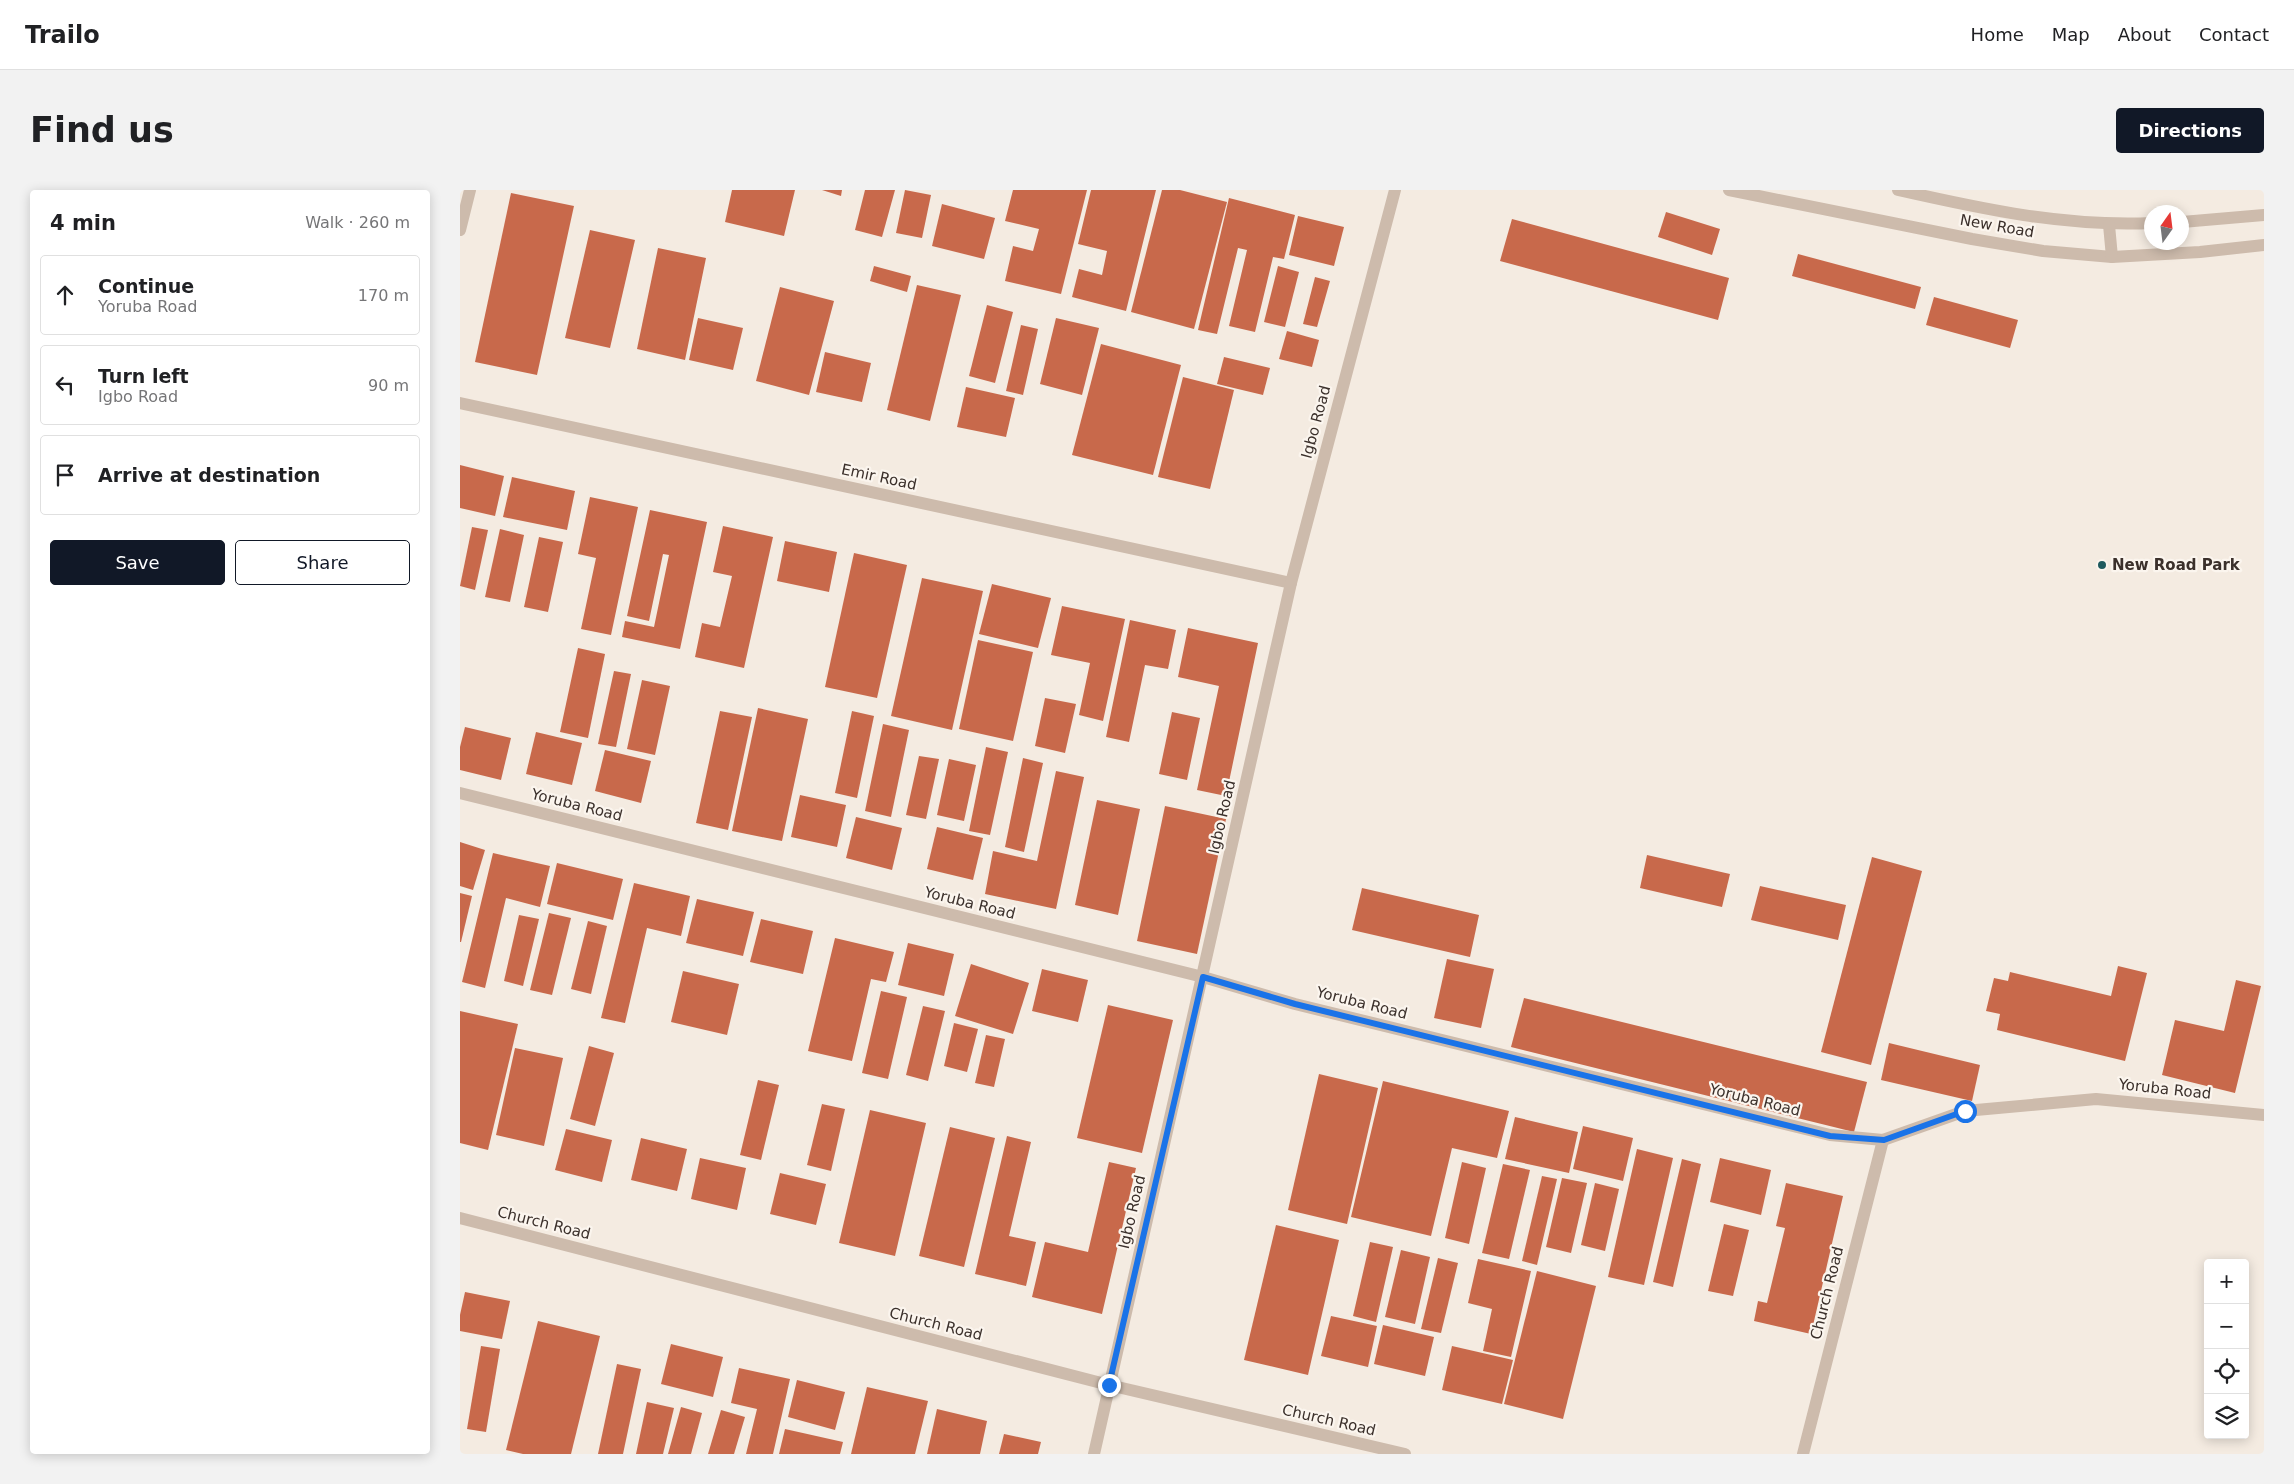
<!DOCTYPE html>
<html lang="en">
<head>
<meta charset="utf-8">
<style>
  :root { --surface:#fff; --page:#f2f2f2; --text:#202124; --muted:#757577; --line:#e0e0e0; --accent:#111827 }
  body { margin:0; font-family:"DejaVu Sans",sans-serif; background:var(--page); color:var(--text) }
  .controls { position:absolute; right:15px; bottom:15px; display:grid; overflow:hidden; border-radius:5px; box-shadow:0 2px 12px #0003 }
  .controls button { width:45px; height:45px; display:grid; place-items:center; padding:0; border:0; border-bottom:1px solid var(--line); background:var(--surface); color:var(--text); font:25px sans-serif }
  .compass { position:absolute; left:1684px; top:15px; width:45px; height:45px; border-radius:50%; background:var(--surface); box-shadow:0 2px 12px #0003; rotate:14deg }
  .stop { position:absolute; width:15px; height:15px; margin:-11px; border:4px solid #1a73e8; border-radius:50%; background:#fff }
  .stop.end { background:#1a73e8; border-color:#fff; box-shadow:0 1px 5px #0008 }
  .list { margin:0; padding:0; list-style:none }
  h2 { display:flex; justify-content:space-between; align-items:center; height:65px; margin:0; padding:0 20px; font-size:21px }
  h2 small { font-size:16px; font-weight:400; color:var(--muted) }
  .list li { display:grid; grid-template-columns:32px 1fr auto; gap:15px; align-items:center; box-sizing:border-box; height:80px; margin:0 10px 10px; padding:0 10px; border:1px solid var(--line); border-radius:5px }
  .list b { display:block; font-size:19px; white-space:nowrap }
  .list p { margin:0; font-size:16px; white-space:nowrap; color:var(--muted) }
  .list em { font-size:16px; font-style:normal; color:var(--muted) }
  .actions { display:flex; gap:10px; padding:15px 20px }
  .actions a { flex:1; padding:11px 0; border:1px solid var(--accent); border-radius:5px; text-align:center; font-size:18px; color:var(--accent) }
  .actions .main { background:var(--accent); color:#fff }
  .icon { flex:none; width:28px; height:28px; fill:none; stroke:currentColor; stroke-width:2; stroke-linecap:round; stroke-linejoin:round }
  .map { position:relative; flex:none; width:1804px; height:1264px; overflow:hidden; border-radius:5px }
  header { display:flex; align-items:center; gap:30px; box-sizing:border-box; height:70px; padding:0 25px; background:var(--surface); border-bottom:1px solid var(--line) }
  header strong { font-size:24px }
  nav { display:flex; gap:28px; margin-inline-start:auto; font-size:18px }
  .intro { display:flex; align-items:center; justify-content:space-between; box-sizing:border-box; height:120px; padding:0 30px }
  h1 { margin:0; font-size:35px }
  .button { padding:12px 22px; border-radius:5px; background:var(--accent); color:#fff; font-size:18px; font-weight:700 }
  main { display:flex; gap:30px; padding:0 30px }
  aside { flex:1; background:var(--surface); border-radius:5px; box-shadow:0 2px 12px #0003 }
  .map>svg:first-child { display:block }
  .building { fill:#c8694b }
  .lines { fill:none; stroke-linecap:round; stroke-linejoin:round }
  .service { stroke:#cdbbac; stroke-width:12 }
  .tertiary { stroke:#cdbbac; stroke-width:12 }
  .route { stroke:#1a73e8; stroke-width:6 }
  .poi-dot { fill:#1f5a5e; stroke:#fbf5ee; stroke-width:2 }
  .labels { text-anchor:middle; stroke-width:4.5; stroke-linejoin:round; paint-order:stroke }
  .street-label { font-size:15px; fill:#3b302b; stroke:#fbf5ee }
  .poi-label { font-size:15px; font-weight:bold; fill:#3b302b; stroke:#fbf5ee; text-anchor:start }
</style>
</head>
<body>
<header>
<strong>Trailo</strong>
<nav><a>Home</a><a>Map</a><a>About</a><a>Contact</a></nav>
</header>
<div class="intro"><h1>Find us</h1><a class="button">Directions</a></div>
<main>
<aside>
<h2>4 min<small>Walk · 260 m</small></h2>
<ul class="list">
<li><svg class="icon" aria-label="ahead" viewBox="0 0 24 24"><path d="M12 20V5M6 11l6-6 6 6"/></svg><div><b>Continue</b><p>Yoruba Road</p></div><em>170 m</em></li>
<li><svg class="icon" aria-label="left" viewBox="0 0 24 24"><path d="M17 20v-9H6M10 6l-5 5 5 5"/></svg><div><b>Turn left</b><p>Igbo Road</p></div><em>90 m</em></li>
<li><svg class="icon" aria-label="arrive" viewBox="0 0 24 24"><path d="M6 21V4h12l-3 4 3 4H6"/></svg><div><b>Arrive at destination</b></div></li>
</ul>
<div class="actions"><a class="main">Save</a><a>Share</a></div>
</aside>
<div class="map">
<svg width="1804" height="1264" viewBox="0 0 1804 1264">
  <rect width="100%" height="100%" fill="#f4ebe1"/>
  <g class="building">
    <polygon points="272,0 335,0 324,46 265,32"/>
    <polygon points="362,0 382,0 381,6"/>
    <polygon points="405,0 435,0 422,47 395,40"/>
    <polygon points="445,0 471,5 462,48 436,43"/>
    <polygon points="553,0 627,0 601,104 545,91 553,56 573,61 579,39 545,31"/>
    <polygon points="631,0 696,0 666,121 612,107 619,79 642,85 647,61 618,54"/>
    <polygon points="702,0 720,0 767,12 734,139 671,122"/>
    <polygon points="51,3 114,16 77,185 15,172"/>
    <polygon points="769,8 835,25 824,69 813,67 795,142 769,136 787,60 778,58 757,144 738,140"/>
    <polygon points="482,14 535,28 524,69 472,56"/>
    <polygon points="1206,22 1260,39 1252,65 1198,47"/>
    <polygon points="838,26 884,37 874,76 829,65"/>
    <polygon points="1052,29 1269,88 1258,130 1040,71"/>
    <polygon points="130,40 175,50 150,158 105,148"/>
    <polygon points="198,58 246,68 225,170 177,159"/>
    <polygon points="1338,64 1461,97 1455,119 1332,86"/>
    <polygon points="414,76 451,86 447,102 410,91"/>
    <polygon points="818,76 839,82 825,137 804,132"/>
    <polygon points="855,87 870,91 857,137 843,134"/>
    <polygon points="457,95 501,105 470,231 427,220"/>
    <polygon points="320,97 374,111 349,205 296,191"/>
    <polygon points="1474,107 1558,130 1550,158 1466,135"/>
    <polygon points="527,115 553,122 535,193 509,186"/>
    <polygon points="238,128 283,138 273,180 229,170"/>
    <polygon points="596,128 639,138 622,205 580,194"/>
    <polygon points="561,135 578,139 563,205 546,201"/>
    <polygon points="827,141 859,150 852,177 819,169"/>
    <polygon points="641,154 721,175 693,285 612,265"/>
    <polygon points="365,162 411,173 402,212 356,202"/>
    <polygon points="764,167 810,178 803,205 757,194"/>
    <polygon points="723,187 774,200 750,299 698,287"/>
    <polygon points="506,197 555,208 546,247 497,237"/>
    <polygon points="0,275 44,286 35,326 0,318"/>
    <polygon points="52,287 115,301 107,340 43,327"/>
    <polygon points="130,307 178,317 151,445 121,439 136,368 118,364"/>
    <polygon points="190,320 247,332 220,459 162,447 165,431 194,437 209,365 203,364 189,431 167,426"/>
    <polygon points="263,336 313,347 284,478 235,467 242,433 260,437 272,386 253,382"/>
    <polygon points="12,337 28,340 15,400 0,396"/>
    <polygon points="40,339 64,345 50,412 25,407"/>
    <polygon points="79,347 103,352 88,422 64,417"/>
    <polygon points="325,351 377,362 369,402 317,391"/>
    <polygon points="394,363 447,375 417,508 365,497"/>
    <polygon points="462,388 523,401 492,540 431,526"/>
    <polygon points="532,394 591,408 578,458 519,444"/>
    <polygon points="602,416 665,429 643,531 619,525 630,473 591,465"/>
    <polygon points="670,430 716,440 708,479 685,475 669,552 646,547"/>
    <polygon points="728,438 798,453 766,606 737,600 759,496 718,487"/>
    <polygon points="518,450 573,462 553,551 499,539"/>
    <polygon points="118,458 145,464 128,548 100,542"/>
    <polygon points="154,481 171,484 156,557 138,554"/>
    <polygon points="182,490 210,496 195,565 167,559"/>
    <polygon points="585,508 616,514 605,563 575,556"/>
    <polygon points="298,518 348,529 322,651 272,641"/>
    <polygon points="260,521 292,527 268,640 236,633"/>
    <polygon points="392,521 414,526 397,608 375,603"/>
    <polygon points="712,522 740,528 727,590 699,584"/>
    <polygon points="423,534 449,540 431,627 405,621"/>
    <polygon points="5,537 51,548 41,590 0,580 0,557"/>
    <polygon points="76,542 122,553 112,595 66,584"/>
    <polygon points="526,557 548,562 530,645 509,641"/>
    <polygon points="145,560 191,571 181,613 135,601"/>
    <polygon points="459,566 479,569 466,629 446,625"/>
    <polygon points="563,568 583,573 564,662 545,657"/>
    <polygon points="489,569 516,575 504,631 477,625"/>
    <polygon points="596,581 624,587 596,719 525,704 533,661 577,671"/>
    <polygon points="340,605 386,615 377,657 331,647"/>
    <polygon points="637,610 680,619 658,725 615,715"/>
    <polygon points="705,616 766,629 737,764 677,751"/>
    <polygon points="396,627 442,638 432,680 386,668"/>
    <polygon points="477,637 523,648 513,690 467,679"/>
    <polygon points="0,652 25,660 13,700 0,696"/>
    <polygon points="33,663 90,676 80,717 46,708 25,798 2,792"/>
    <polygon points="1187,665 1270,684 1262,717 1180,698"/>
    <polygon points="1412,667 1462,681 1411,875 1361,862"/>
    <polygon points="97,673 163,689 153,730 87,714"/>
    <polygon points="174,693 230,706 221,746 187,738 165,833 141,828"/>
    <polygon points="1300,696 1386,715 1378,750 1291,730"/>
    <polygon points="902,698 1019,725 1010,767 892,740"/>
    <polygon points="0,703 12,706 1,752 0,752"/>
    <polygon points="237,709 294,722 283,766 226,753"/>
    <polygon points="89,723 111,728 92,805 70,800"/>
    <polygon points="59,725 79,729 63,796 44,791"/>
    <polygon points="301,729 353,741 343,784 290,772"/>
    <polygon points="128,731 147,736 131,804 111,799"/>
    <polygon points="375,748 434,762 426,792 411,789 392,871 348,861"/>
    <polygon points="448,753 494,764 484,806 438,795"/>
    <polygon points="987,769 1034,779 1021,838 974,828"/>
    <polygon points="511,774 569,793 553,844 495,826"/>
    <polygon points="1658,776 1687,783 1665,871 1537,840 1540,824 1526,821 1534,788 1548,791 1550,782 1651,806"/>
    <polygon points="582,779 628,790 618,832 572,821"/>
    <polygon points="223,781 279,794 267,845 211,832"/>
    <polygon points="1776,790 1801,796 1775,903 1702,885 1715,830 1764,841"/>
    <polygon points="421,801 447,807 428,889 402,883"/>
    <polygon points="1064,808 1407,892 1394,942 1051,857"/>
    <polygon points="648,815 713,830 682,963 617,948"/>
    <polygon points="463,816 485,821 468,891 446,885"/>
    <polygon points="0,821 58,834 28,960 0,953"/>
    <polygon points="494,833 518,839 507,882 484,876"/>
    <polygon points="526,845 545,849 534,897 515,893"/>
    <polygon points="1429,853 1520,875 1512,911 1421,890"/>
    <polygon points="129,856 154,863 135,936 110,929"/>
    <polygon points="55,858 103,868 84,956 36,945"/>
    <polygon points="859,884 918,898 887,1034 828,1020"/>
    <polygon points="298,890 319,895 301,970 280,965"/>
    <polygon points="923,891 1049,921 1037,968 992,958 971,1046 891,1027"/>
    <polygon points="362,914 385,919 371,981 347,975"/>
    <polygon points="410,920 466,933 435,1066 379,1053"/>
    <polygon points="1055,927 1118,942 1109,983 1045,969"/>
    <polygon points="1123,936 1173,948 1163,991 1113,979"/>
    <polygon points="490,937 535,948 504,1077 459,1066"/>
    <polygon points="106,939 152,950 142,992 95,980"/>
    <polygon points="547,946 571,952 549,1046 576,1052 566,1096 515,1084"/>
    <polygon points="181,948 227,959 217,1001 171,990"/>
    <polygon points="1177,959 1213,968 1184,1095 1148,1087"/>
    <polygon points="240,968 286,978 277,1020 231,1009"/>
    <polygon points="1260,968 1311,980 1301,1025 1250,1012"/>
    <polygon points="1222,969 1241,974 1213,1097 1193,1092"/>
    <polygon points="649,972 676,978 642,1124 572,1107 585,1052 628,1062"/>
    <polygon points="1002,972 1026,978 1009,1054 985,1048"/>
    <polygon points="1043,974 1070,980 1049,1069 1022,1063"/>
    <polygon points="320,983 366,994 356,1035 310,1024"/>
    <polygon points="1082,986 1097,989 1077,1075 1062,1071"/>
    <polygon points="1102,988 1127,993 1111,1063 1086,1057"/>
    <polygon points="1135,993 1159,999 1145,1061 1121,1055"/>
    <polygon points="1326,993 1383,1006 1351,1144 1294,1131 1298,1111 1307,1113 1325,1038 1316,1036"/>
    <polygon points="1264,1034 1289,1040 1273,1106 1248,1101"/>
    <polygon points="816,1035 879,1050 848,1185 784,1170"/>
    <polygon points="910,1052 933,1057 916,1132 893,1126"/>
    <polygon points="941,1060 970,1067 955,1134 925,1127"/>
    <polygon points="978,1068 998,1073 981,1143 961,1139"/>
    <polygon points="1018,1069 1071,1081 1051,1167 1023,1161 1032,1119 1008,1113"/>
    <polygon points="1077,1081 1136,1096 1103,1229 1044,1214"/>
    <polygon points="5,1102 50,1111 42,1149 0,1141 0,1125"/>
    <polygon points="871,1126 917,1136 908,1177 861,1166"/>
    <polygon points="78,1131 140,1146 111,1264 63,1264 46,1260"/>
    <polygon points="923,1135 974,1147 965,1186 914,1174"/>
    <polygon points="211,1154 263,1167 253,1207 201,1194"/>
    <polygon points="21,1156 40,1159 26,1242 7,1239"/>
    <polygon points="992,1156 1053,1170 1042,1214 982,1200"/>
    <polygon points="157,1174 181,1179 163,1264 138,1264"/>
    <polygon points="279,1178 330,1189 313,1264 286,1264 297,1219 271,1213"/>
    <polygon points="337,1190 385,1202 375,1240 328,1227"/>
    <polygon points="407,1197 468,1211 455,1264 391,1264"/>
    <polygon points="187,1212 214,1218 203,1264 176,1264"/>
    <polygon points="221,1217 242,1223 231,1264 208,1264"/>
    <polygon points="477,1219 527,1231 520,1264 467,1264"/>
    <polygon points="261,1220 285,1227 274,1264 248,1264"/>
    <polygon points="325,1239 383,1252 380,1264 319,1264"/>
    <polygon points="544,1244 581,1252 578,1264 539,1264"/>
  </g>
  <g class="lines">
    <g class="service">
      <polyline points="0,40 10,0"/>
      <polyline points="0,213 831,393"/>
      <polyline points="0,603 743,787 835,814 1370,945 1423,950 1505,921 1636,909 1804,925"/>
      <polyline points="0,1028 649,1195 945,1264"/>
      <polyline points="1343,1264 1423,950"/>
    </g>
    <g class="tertiary">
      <polyline points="1269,0 1512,49 1583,61 1652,67 1740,62 1804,55"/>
      <path d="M1438 0C1522 19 1605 37 1692 33"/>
      <polyline points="1722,32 1804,25"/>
      <polyline points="1649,35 1652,67"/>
      <polyline points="634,1264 831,393 935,0"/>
    </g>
  </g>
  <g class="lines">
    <polyline class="route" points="649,1195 743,787 835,814 1370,946 1424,950 1505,921"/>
  </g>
  <circle class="poi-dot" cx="1642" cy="375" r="5"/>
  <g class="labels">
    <g class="street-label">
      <text transform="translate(1537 36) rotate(10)" y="5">New Road</text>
      <text transform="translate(856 232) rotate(-75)" y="5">Igbo Road</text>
      <text transform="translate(419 287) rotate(12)" y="5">Emir Road</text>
      <text transform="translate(117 615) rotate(14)" y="5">Yoruba Road</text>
      <text transform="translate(762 627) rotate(-77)" y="5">Igbo Road</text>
      <text transform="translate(510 713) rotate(14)" y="5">Yoruba Road</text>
      <text transform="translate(902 813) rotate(14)" y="5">Yoruba Road</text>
      <text transform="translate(1705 899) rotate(6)" y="5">Yoruba Road</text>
      <text transform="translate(1295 910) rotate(14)" y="5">Yoruba Road</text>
      <text transform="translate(672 1022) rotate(-77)" y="5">Igbo Road</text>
      <text transform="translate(84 1033) rotate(14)" y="5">Church Road</text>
      <text transform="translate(1367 1103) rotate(-76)" y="5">Church Road</text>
      <text transform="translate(476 1134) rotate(14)" y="5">Church Road</text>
      <text transform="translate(869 1230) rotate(13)" y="5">Church Road</text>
    </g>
    <g class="poi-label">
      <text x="1652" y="380">New Road Park</text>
    </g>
  </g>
</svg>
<div class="controls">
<button>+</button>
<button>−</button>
<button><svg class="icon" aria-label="locate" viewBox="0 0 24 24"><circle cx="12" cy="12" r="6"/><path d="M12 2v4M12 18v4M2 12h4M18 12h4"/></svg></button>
<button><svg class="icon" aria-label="layers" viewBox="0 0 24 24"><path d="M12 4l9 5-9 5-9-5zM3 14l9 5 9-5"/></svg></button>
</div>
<svg class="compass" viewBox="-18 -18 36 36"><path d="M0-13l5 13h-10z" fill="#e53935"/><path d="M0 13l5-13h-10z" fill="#757577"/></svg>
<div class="stop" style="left:1505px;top:921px"></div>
<div class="stop end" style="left:649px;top:1195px"></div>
</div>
</main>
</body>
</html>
